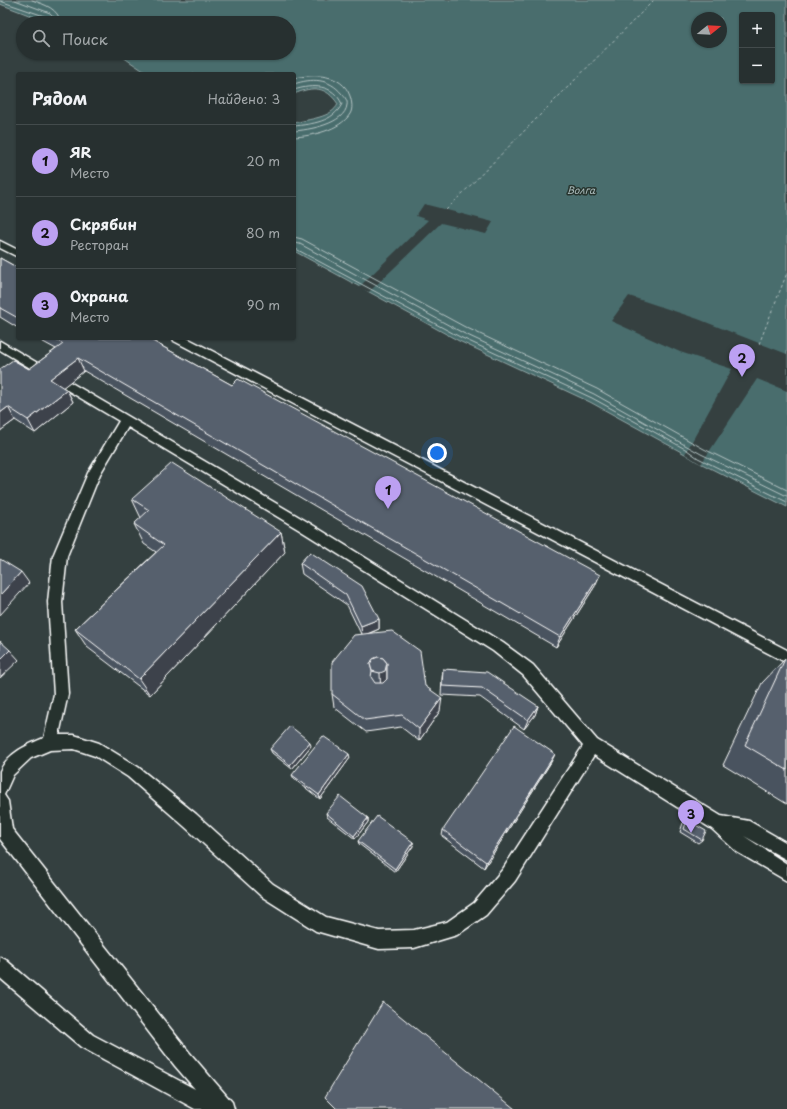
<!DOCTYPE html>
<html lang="ru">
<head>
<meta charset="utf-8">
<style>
  :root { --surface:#273030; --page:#2f3838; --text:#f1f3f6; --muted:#a4a9ab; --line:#434b4c; --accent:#bca0f2 }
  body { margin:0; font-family:"Playpen Sans",sans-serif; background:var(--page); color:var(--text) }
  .controls { position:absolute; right:12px; top:12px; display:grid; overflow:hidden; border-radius:4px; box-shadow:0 1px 3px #0004 }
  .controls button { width:36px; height:36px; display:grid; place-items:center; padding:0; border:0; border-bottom:1px solid var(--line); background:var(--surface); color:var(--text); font:20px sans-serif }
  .compass { position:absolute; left:691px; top:12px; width:36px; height:36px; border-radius:50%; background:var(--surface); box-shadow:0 1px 3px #0004; rotate:72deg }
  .you { position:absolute; left:437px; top:453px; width:14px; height:14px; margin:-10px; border:3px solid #fff; border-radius:50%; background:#1a73e8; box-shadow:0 0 0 6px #1a73e833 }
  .badge { display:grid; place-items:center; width:26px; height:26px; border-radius:50%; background:var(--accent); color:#111; font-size:13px; font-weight:700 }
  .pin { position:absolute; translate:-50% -33px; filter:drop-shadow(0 1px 2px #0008) }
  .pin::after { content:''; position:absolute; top:21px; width:14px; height:12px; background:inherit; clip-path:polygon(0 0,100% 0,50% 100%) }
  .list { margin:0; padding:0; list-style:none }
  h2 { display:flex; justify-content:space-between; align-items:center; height:52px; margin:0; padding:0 16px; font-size:17px }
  h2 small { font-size:13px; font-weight:400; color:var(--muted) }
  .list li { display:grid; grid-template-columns:26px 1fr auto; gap:12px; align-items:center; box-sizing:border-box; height:72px; padding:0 16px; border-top:1px solid var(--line) }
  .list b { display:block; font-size:15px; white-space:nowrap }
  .list p { margin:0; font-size:13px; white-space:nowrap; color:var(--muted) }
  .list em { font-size:13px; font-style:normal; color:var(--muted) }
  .icon { flex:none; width:22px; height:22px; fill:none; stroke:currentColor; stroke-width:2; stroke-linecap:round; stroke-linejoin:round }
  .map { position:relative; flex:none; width:787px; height:1109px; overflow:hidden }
  .search { position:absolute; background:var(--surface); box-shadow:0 1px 3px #0004; left:16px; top:16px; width:280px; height:44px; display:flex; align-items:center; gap:10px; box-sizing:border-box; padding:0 14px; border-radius:22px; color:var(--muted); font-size:15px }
  .panel { position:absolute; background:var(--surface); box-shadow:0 1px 3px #0004; left:16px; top:72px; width:280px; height:268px; border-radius:4px }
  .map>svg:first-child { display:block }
  .water { fill:#496d6d; stroke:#92a7a7; fill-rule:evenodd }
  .pier { fill:#344040 }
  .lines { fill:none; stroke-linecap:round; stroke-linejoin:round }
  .shore { stroke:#b6c5c5; stroke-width:1 }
  .ferry { stroke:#adbdbd; stroke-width:1; stroke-dasharray:3 2.5; stroke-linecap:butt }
  .service-casing { stroke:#fff; stroke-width:3 }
  .service { fill:#26332d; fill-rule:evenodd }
  .wall { fill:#4a535e; stroke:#fff }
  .shaded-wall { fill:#3c434c; stroke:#fff }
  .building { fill:#56606d; stroke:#fff; fill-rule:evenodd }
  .labels { text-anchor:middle; stroke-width:3; stroke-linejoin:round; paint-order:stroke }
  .far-water-label { font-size:10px; font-style:italic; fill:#adbdbd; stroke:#26332d }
</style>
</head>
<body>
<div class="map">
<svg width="787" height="1109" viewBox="0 0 787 1109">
  <rect width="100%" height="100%" fill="#344040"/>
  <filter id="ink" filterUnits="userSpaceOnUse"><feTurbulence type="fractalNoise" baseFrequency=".025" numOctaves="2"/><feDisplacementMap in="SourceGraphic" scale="8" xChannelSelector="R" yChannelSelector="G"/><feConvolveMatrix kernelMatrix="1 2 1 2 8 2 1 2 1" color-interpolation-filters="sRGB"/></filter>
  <g filter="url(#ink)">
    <path class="water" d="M0 0H787V507L696 461 685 454 590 402 459 341 294 251V123C308 119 332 118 338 104 326 86 313 86 294 94V74H148L117 53H289V23H50L0 4ZM742 15H772V81H742ZM697 18H721V42H697Z"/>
    <g class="pier">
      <polygon points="424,204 493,222 486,234 441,223 369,292 358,288 428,220 416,216"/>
      <polygon points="629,296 698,319 787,354 787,391 757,379 701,464 696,461 685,454 732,369 680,352 611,321"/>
    </g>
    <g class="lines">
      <g class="shore">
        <polyline points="15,0 50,13 54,17 55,23"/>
        <path d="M32 0C45 5 58 8 61 23"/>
        <polyline points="0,1 47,17 50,23"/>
        <path d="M294 78C314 74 342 73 350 96 352 102 353 109 350 114 340 130 312 136 294 137"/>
        <path d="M294 84C312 78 329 78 342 94 345 97 348 101 347 105 345 124 308 130 294 131"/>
        <path d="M294 90C313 84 333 84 342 104 333 122 312 124 294 126"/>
        <polyline points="294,237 302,239 465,327 597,389 704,449 787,490"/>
        <polyline points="294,243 300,244 463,333 594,394 701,454 787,496"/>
        <polyline points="294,248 460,337 592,398 687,450 698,458 787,502"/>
      </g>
      <g class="ferry">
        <polyline points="446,210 654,0"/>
        <polyline points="759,344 787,273"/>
      </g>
      <defs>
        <g id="service">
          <polygon points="0,241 18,250 18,257 0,248"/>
          <polygon points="173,338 187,338 787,650 787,663 174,341"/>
          <path d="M0 341 306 521 503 643 533 665 597 740 721 816 749 821 787 843V860L744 836 787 864V881L737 852 712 829 594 755 515 881 486 915 457 935 414 948 379 949 316 931 261 896 184 826 128 777 95 756 74 749 50 750 31 758 13 775 4 795 8 801 12 829 189 1052 232 1102 234 1109H195L81 1047 0 978V957L6 960 93 1035 195 1089 175 1066 0 839V771C8 753 27 745 44 738L54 694 48 602 53 556 88 473 119 421 0 350ZM128 427 298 529 493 651 523 675 583 746 503 869 474 903 447 922 414 930 379 931 326 917 273 884 196 814 138 767 99 743 74 735H59L68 694 62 602 67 556 100 474Z"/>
        </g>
      </defs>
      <use href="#service" class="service-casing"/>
      <use href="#service" class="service"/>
    </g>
    <g class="wall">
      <polygon points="0,258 18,268 18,328 0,317"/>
      <polygon points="36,338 147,338 595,586 556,647 84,371 63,387 67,390 73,402 35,433 15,420 0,431 13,360 29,369 56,349"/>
      <polygon points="132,499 281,532 285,552 150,695 87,647 75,629 156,552 144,544 134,524 141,518"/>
      <polygon points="310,552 379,619 379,629 368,634 425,686 440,711 419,741 401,727 366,732 334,707 332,694 361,634 347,605 302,574 300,563"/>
      <polygon points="785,659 787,660 787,804 723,765 762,683"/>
      <polygon points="443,669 538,706 535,715 524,729 480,697 441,695 442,678"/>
      <polygon points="311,746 292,769 272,753 270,749"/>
      <polygon points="555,754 551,762 484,868 442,836 443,830"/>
      <polygon points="350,758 320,799 294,779 292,775"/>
      <polygon points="326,813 368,818 368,822 355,839 327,817"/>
      <polygon points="687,820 702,840 698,843 680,832 683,823"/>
      <polygon points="358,841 413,842 413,846 395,872 359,844"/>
    </g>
    <g class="shaded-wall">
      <polygon points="78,358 84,371 57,392 50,379"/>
      <polygon points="67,390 73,402 35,433 28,420"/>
      <polygon points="8,407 15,420 0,431 0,413"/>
      <polygon points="281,532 285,552 150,695 139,679"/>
      <polygon points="21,572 29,583 0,615 0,595"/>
      <polygon points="600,575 595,586 556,647 560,637"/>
      <polygon points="379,619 379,629 362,636 361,626"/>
      <polygon points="10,650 19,660 0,678 0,660"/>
      <polygon points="387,663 387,687 381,697 380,673"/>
      <polygon points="442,698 440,711 419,741 419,729"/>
      <polygon points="538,706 535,715 524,729 528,720"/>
      <polygon points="310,742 311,746 292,769 290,765"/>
      <polygon points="349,754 350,758 320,799 319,795"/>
      <polygon points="555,754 551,762 484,868 486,862"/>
      <polygon points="368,818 368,822 355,839 354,836"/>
      <polygon points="413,842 413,846 395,872 395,869"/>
    </g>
    <g class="building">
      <polygon points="0,258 18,268 18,318 0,308"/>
      <polygon points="52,338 147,338 232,385 238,379 600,575 560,637 78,358 50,379 67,390 28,420 8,407 0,413 0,369 13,360 29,369 63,344"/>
      <polygon points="172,463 281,532 139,679 75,629 164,545 134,524 149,510 132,499"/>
      <polygon points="310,552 362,586 379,619 361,626 346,595 300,563"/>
      <polygon points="0,559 21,572 0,595"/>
      <path d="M392 631 420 651 425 686 442 698 419 729 402 715 365 720 332 694V662L354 635ZM378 657 383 658 387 663V679L383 683H375L371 677 372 671 370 664 373 659Z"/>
      <polygon points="0,641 10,650 0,660"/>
      <polygon points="378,657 383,658 387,663 385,671 380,673 372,671 370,664 373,659"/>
      <polygon points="785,659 787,660 787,770 745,745"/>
      <polygon points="443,669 487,672 538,706 528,720 482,688 442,686"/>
      <polygon points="290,726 310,742 290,765 270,749"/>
      <polygon points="514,726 555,754 486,862 443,830"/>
      <polygon points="323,736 349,754 319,795 292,775"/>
      <polygon points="340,796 368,818 354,836 326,813"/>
      <polygon points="377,816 413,842 395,869 358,841"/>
      <polygon points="687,820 706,831 702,840 684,829"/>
      <polygon points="383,1002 515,1109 337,1109 325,1097"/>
    </g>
  </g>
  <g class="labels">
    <g class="far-water-label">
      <text x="581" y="194">Волга</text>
    </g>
  </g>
</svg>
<div class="controls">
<button>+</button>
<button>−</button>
</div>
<svg class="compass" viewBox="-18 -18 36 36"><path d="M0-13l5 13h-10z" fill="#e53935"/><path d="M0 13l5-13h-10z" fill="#a4a9ab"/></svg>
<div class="you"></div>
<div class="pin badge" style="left:388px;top:509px">1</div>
<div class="pin badge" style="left:742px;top:377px">2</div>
<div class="pin badge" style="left:691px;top:833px">3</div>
<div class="search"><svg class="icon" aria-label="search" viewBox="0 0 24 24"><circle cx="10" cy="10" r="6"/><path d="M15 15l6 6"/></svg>Поиск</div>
<section class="panel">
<h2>Рядом<small>Найдено: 3</small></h2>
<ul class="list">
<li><span class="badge">1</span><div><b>ЯR</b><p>Место</p></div><em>20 m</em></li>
<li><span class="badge">2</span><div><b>Скрябин</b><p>Ресторан</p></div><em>80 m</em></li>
<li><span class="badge">3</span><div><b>Охрана</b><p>Место</p></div><em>90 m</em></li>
</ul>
</section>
</div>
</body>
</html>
